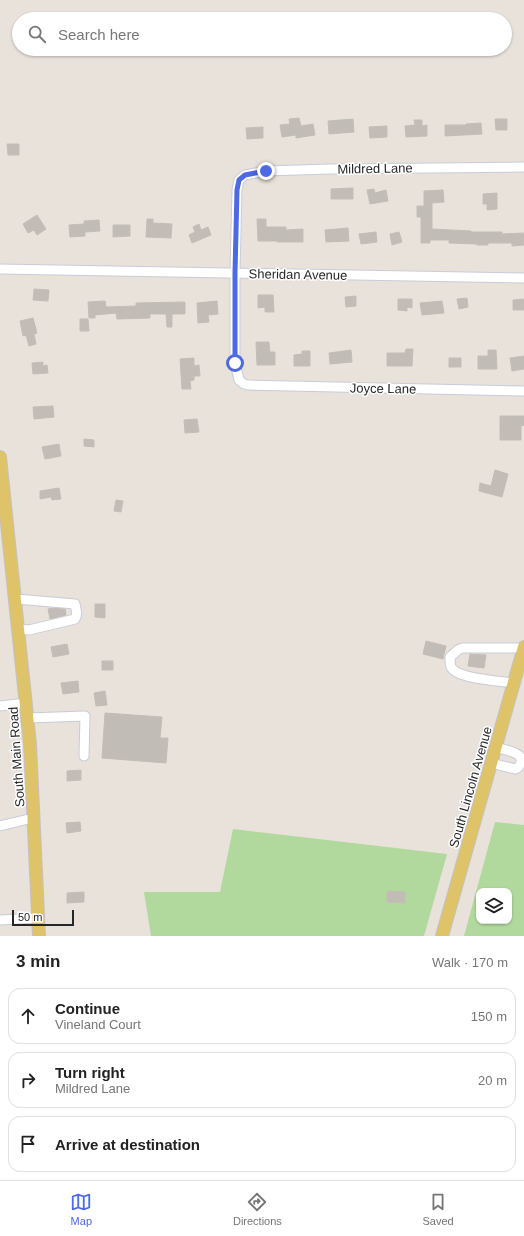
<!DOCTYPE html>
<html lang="en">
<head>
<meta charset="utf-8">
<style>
  :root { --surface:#fff; --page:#f6f6f6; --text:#222; --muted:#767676; --line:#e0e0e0; --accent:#4d69e3 }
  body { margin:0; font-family:Arial,sans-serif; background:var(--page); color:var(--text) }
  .controls { position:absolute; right:12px; bottom:12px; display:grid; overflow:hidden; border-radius:8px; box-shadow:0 1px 3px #0004 }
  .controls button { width:36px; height:36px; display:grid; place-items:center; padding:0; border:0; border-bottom:1px solid var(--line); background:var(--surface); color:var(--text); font:20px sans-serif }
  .scale { position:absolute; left:12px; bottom:10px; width:62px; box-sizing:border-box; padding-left:4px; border:2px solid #272727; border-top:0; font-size:11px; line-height:14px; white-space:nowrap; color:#272727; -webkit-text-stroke:3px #fff; paint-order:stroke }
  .stop { position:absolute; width:12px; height:12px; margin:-9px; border:3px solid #4d69e3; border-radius:50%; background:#fff }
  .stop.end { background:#4d69e3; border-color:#fff; box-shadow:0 1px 4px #0008 }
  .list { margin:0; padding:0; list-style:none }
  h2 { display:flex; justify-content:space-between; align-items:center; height:52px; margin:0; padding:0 16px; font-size:17px }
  h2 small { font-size:13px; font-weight:400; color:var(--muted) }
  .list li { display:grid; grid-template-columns:26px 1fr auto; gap:12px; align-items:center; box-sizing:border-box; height:56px; margin:0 8px 8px; padding:0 8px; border:1px solid var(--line); border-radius:12px }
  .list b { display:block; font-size:15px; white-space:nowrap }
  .list p { margin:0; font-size:13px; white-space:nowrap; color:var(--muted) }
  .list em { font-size:13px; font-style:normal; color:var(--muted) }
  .icon { flex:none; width:22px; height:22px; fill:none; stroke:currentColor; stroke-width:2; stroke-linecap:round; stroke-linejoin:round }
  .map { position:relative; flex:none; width:524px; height:936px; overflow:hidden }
  .search { position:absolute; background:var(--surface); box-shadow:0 1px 3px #0004; left:12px; right:12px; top:12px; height:44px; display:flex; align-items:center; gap:10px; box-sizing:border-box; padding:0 14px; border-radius:22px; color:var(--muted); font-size:15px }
  .sheet { height:244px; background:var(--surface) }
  nav { display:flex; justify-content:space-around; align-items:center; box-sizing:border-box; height:56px; border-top:1px solid var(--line); background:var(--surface); font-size:11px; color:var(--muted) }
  nav a { display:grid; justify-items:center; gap:2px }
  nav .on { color:var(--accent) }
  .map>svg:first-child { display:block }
  .green { fill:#b2d99d; fill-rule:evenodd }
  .building { fill:#c1bcb6; stroke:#c3beb5 }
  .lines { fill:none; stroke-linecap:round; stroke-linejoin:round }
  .minor-casing { stroke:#c9ccd8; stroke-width:11 }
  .major-casing { stroke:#c3c3c3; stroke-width:14 }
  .minor { stroke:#fff; stroke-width:9 }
  .major { stroke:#dfc369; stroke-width:12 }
  .route { stroke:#4d69e3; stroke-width:5 }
  .labels { text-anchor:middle; stroke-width:3; stroke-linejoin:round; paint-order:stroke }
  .street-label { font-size:13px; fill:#272727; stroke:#fff }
</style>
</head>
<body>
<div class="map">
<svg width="524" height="936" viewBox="0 0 524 936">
  <rect width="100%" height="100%" fill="#e8e2db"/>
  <g class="green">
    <path d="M495 822 524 825V936H464ZM479 891H509V921H479Z"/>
    <polygon points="233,829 447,854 424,936 151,936 144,892 220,892"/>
  </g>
  <g class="building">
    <polygon points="299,118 301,126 313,124 315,135 296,138 296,135 282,137 280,125 290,124 289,119"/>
    <polygon points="353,119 354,132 329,134 328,121"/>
    <polygon points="495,119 507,119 507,130 496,130"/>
    <polygon points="414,120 422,120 422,126 427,125 427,136 406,137 405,126 415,125"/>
    <polygon points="481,123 482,134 445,136 445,125 466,125 466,124"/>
    <polygon points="387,126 387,137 370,138 369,127"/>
    <polygon points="263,127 263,138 247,139 246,128"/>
    <polygon points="7,144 19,144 19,155 8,155"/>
    <polygon points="353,188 353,199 331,199 331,189"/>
    <polygon points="374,189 375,193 386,190 388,201 370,204 367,190"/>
    <polygon points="443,190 444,202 432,203 432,229 471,231 471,232 502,232 502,234 524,233 524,245 512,246 512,243 488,243 488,245 477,245 477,244 449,243 449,240 430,240 430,243 421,243 421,217 417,217 417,206 424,206 424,191"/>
    <polygon points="497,193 497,209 487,210 487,204 483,204 483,194"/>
    <polygon points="37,215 46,229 37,235 34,230 28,233 23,224"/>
    <polygon points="147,219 153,219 153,223 172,224 171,238 146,237"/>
    <polygon points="257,219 266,219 266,227 286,227 286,230 303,229 303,242 277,242 277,241 258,241"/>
    <polygon points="99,220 100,231 85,232 85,236 70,237 69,225 84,224 84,221"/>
    <polygon points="199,224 201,230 208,227 211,235 192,243 189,235 195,232 193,227"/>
    <polygon points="113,225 130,225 130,236 113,237"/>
    <polygon points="348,228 349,241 326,242 325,230"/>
    <polygon points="376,232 377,242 361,244 359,234"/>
    <polygon points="399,232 402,242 392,245 390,234"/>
    <polygon points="34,289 49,290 48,301 33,300"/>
    <polygon points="258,295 273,295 274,312 265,312 265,307 258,308"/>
    <polygon points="356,296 356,306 346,307 345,297"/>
    <polygon points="467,298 468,307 459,309 457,299"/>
    <polygon points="398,299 412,299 412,308 407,307 407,311 398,310"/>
    <polygon points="524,299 524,310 513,310 513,300"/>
    <polygon points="105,301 106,307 136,306 136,303 185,302 185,314 172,314 172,327 167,327 166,314 150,314 150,318 117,319 116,313 95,315 95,318 89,318 88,302"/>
    <polygon points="217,301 218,314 208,315 209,322 198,323 197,303"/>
    <polygon points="442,301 444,313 422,315 420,303"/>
    <polygon points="33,318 37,333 34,334 36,344 29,346 26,335 23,336 20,321"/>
    <polygon points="80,319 88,319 89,331 80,331"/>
    <polygon points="256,342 269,342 270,352 275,352 275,365 257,365"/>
    <polygon points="406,349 413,349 412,366 387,366 387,353 405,353"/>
    <polygon points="351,350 352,362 330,364 329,353"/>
    <polygon points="488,350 496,350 497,369 478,369 478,356 488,356"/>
    <polygon points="302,351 310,351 310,366 294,366 294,355 302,354"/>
    <polygon points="524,356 524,369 512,371 510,358"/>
    <polygon points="194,358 194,366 199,365 200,376 194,376 194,380 190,381 191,389 182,389 180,359"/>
    <rect x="449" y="358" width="12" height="9"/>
    <polygon points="43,362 43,366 47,365 48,373 33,374 32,363"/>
    <polygon points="53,406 54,417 34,419 33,407"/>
    <polygon points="500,416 524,416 524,425 521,426 521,440 500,440"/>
    <polygon points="197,419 199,432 185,433 184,420"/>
    <polygon points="84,439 94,440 94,447 84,446"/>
    <polygon points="59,444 61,456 45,459 42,447"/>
    <polygon points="495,470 508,474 502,497 479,491 480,483 491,486"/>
    <polygon points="59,488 61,499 52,500 51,497 40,499 40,491"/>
    <polygon points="116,500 123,501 121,512 114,511"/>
    <polygon points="95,604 105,604 105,618 95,617"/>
    <polygon points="53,608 65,609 66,615 50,619 48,609"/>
    <polygon points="426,641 446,646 443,659 423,654"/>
    <polygon points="67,644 69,654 53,657 51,647"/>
    <polygon points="470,654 486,655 484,668 468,666"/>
    <rect x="102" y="661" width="11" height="9"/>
    <polygon points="78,681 79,692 63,694 61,683"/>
    <polygon points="105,691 107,705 96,706 94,693"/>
    <polygon points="105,713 162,717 160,738 168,738 166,763 102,758"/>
    <polygon points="81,770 81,780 67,781 67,771"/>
    <polygon points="80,822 81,831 67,833 66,823"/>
    <polygon points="387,891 405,892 405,903 387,902"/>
    <polygon points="84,892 84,902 67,903 67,893"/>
  </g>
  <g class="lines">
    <defs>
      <g id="minor">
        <polyline points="524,167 330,169 266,171 245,175 239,180 237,190 235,273 235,363 239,380 244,384 248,385 524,391"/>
        <polyline points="0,269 524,278"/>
        <path d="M16 599 75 604C76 609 78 615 75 619L29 630 19 629"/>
        <path d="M514 683C500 681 457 679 451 667 450 664 450 660 450 657L458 650 462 648H523"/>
        <polyline points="0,706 26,703"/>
        <polyline points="28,718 85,716 84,756"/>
        <path d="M491 763 515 769C518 768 520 766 521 762 524 752 503 750 496 747"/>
        <polyline points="0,826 33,818"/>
        <polyline points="0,920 38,918"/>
      </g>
      <g id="major">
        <polyline points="0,457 30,744 39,936"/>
        <polyline points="442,936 524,647"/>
      </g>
    </defs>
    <use href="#minor" class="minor-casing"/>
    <use href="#major" class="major-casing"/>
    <use href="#minor" class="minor"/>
    <use href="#major" class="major"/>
  </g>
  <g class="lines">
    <polyline class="route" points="235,363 235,273 237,190 239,180 245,175 266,171"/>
  </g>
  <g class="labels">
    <g class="street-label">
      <text transform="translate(375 168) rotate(-1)" y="5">Mildred Lane</text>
      <text transform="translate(298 274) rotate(1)" y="5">Sheridan Avenue</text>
      <text transform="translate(383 388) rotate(1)" y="5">Joyce Lane</text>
      <text transform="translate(16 757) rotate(-94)" y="5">South Main Road</text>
      <text transform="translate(470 787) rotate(-74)" y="5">South Lincoln Avenue</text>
    </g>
  </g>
</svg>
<div class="controls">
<button><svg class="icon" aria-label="layers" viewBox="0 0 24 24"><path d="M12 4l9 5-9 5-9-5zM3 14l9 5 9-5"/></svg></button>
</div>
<div class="scale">50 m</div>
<div class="stop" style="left:235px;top:363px"></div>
<div class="stop end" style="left:266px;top:171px"></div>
<div class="search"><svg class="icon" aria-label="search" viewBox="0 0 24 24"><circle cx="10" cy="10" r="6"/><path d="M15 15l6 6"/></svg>Search here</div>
</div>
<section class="sheet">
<h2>3 min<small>Walk · 170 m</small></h2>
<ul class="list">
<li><svg class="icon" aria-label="ahead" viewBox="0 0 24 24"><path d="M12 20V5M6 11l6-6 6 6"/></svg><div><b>Continue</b><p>Vineland Court</p></div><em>150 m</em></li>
<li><svg class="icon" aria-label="right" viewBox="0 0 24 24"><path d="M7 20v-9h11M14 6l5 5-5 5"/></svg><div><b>Turn right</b><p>Mildred Lane</p></div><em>20 m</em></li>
<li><svg class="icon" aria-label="arrive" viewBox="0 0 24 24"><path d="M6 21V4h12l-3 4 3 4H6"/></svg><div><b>Arrive at destination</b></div></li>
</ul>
</section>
<nav>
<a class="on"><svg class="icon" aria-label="map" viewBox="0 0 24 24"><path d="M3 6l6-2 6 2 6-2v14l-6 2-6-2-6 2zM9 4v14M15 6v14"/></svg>Map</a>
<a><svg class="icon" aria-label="directions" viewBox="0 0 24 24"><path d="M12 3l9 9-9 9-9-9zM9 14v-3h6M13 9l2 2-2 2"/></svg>Directions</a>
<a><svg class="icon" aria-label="saved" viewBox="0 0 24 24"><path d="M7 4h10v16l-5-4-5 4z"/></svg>Saved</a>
</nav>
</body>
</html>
